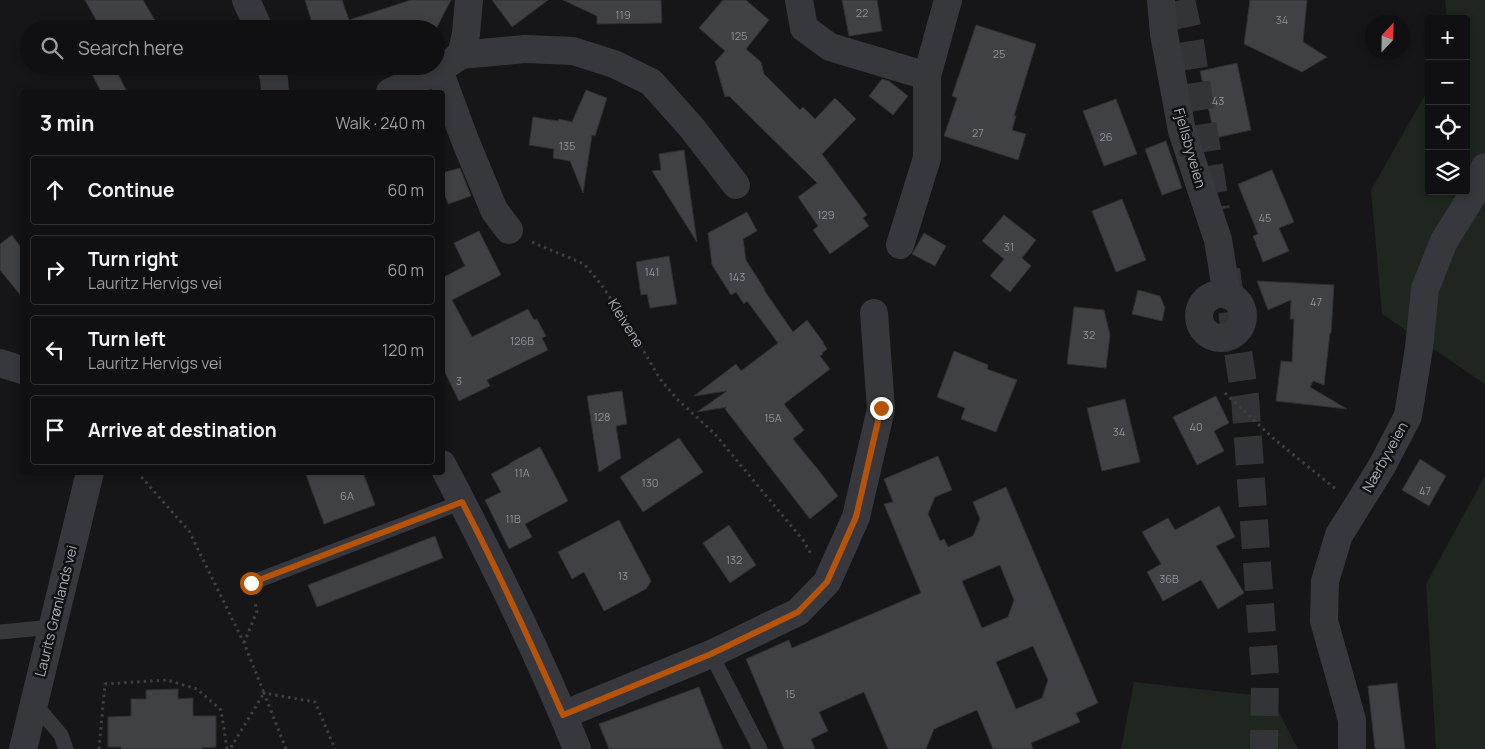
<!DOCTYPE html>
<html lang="en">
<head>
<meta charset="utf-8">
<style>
  :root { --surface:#101012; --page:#1e1e20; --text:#f1f3f6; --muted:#9c9d9f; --line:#303032 }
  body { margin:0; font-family:Manrope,sans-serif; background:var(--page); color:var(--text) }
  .controls { position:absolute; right:15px; top:15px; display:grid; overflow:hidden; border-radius:5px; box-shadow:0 2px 8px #0003 }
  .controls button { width:45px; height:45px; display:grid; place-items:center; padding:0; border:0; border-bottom:1px solid var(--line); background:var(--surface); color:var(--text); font:25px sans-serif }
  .compass { position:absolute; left:1365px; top:15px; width:45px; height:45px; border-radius:50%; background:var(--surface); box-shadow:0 2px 8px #0003; rotate:22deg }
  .stop { position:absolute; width:15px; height:15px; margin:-11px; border:4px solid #b45309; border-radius:50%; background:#fff }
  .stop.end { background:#b45309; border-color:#fff; box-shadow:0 1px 5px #0008 }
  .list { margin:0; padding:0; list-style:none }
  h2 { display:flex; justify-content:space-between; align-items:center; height:65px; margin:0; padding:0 20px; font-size:21px }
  h2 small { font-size:16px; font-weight:400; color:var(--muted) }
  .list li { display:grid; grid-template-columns:32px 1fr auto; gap:15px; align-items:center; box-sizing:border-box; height:70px; margin:0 10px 10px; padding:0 10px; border:1px solid var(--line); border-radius:5px }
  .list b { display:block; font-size:19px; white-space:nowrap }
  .list p { margin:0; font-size:16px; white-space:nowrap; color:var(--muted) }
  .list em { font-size:16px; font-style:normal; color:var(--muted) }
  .icon { flex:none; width:28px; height:28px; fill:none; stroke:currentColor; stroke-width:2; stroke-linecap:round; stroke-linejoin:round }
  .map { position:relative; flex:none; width:1485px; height:749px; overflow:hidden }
  .search { position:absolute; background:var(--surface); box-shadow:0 2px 8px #0003; left:20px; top:20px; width:425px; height:55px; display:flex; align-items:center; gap:12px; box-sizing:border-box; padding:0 18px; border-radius:28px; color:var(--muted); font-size:19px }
  .panel { position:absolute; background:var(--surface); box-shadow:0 2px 8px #0003; left:20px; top:90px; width:425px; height:385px; border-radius:5px }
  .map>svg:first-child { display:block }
  .green { fill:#1e261f }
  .building { fill:#404145; stroke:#303034; fill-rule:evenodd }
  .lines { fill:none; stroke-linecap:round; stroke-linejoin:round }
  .highway-tunnel { stroke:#333438; stroke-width:28; stroke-dasharray:28 14; stroke-linecap:butt }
  .path { stroke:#3d3f44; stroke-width:3; stroke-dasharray:2.5 4; stroke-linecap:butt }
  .lane { stroke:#37383d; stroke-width:15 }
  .street { stroke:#37383d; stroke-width:28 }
  .route { stroke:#b45309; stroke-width:6 }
  .labels { text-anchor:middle; stroke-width:5; stroke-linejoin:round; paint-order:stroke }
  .number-label { font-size:11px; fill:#8e929b }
  .street-label { font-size:14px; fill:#a8adb8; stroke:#111113 }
</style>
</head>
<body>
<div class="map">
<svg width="1485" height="749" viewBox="0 0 1485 749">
  <rect width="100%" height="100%" fill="#161618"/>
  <g class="green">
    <polygon points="1445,0 1485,0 1485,384 1382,314 1371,190 1429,88 1429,191 1466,191 1466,19 1447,19"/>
    <polygon points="1485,476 1485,749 1436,749 1426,584"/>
    <polygon points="1134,682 1271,697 1298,749 1121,749"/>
  </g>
  <g class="building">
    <polygon points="85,0 143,0 160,29 101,29"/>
    <polygon points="305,0 342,0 349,20 411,0 451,0 436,29 314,29"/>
    <polygon points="492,0 548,0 512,27"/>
    <polygon points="563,0 661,0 662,23 597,24 597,16"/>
    <polygon points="723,0 746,0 769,20 746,49 761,62 764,74 800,110 803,107 815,119 835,98 856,119 822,154 867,215 863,218 869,226 830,254 813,230 818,226 798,197 817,183 729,96 725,97 715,62 725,51 699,28"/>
    <polygon points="842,0 877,0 882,31 849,36"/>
    <polygon points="1250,0 1307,0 1303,42 1327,57 1302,72 1244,44"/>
    <polygon points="976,25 1036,44 1014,116 1016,116 1012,130 1026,134 1018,160 944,136 957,98 952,96"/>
    <polygon points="1237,63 1251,130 1215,138 1200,71"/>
    <polygon points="88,66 114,66 127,92 101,92"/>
    <polygon points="882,79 889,81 908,96 893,115 869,96"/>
    <polygon points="586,90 607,98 595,136 592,135 583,193 570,161 553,158 554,149 529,145 533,117 558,121 559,119 572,122"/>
    <polygon points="1116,99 1137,154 1104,166 1083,111"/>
    <polygon points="1166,141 1182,188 1162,195 1145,149"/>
    <polygon points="684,150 697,242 652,171 661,170 659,154"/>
    <polygon points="460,168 471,196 448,204 442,187 442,173"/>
    <polygon points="1272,170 1294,222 1279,228 1289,251 1263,262 1253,236 1258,234 1238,184"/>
    <polygon points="1122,199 1146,260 1116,272 1092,211"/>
    <polygon points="747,212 757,231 743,239 746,260 765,290 764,290 793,332 807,320 824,343 823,343 827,349 822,353 823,354 820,356 830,369 784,404 804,430 793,439 820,472 838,496 810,519 725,409 727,407 697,412 727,391 694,396 736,364 741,371 778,343 747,301 744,304 736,292 731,295 712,265 708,233"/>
    <polygon points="1004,215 1036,240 1022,258 1031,266 1010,292 990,276 1004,259 982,241"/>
    <polygon points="479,231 501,275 452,300 472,337 528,309 534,320 537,319 546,336 542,338 548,350 487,380 490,386 459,401 442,367 442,278 465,266 454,243"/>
    <polygon points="924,233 946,246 935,266 912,254"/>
    <polygon points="12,235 22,249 22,297 0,270 0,244"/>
    <polygon points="669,256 677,304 650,308 647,294 641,295 636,262"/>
    <polygon points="1257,281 1334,285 1331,333 1330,333 1324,385 1313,381 1310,387 1347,409 1276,401 1281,361 1292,362 1294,319 1290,319 1291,300 1268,310"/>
    <polygon points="1138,290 1160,296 1165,308 1162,321 1132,314"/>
    <polygon points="1074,307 1104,310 1110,335 1106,368 1067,364"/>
    <polygon points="954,351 988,365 987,369 1017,380 996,432 961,419 965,408 937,397"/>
    <polygon points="622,391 627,424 616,426 621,458 599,472 587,396"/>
    <polygon points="1216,396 1229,423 1214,431 1224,451 1197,465 1173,417"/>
    <polygon points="1125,399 1140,462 1102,471 1087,408"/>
    <polygon points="679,438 703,472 643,512 620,477"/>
    <polygon points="540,447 568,501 525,524 532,537 509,549 485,500 501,492 491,474 510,464 510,463"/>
    <path d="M938 456 952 490 935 497 928 514 940 541 944 539 948 547 973 536 980 519 973 502 1006 487 1098 703 1076 713 1080 722 1031 743 1033 749H993L977 710 934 729 926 749H888L864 692 819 712 828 731 811 739 815 749H784L746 659 789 640 792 648 921 593 884 504 893 502 884 479ZM1000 565 1014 600 1008 617 982 628 962 581ZM1033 646 1048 680 1042 698 1016 709 996 662Z"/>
    <polygon points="1420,459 1446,476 1429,506 1402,490"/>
    <polygon points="305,472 363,472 375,505 324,524"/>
    <polygon points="1219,506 1235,537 1216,546 1244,593 1218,609 1201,580 1163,601 1147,572 1161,564 1142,532 1168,518 1175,530"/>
    <polygon points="619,520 651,581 646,589 604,611 584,572 572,579 558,552"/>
    <polygon points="729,525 756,565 730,583 703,543"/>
    <polygon points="435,536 443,558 317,607 308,585"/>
    <polygon points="1397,683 1405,749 1375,749 1368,686"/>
    <polygon points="699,687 723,749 609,749 599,724"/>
    <polygon points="178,689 178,699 193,698 193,716 216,716 216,747 202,748 202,749 121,749 121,747 108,747 108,717 131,716 131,699 146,699 146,690"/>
  </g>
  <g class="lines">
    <g class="highway-tunnel">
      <polyline points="1181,0 1189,36 1216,210"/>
      <polyline points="1226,270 1245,398 1265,674 1264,749"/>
    </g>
    <g class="path">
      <polyline points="532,242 584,264 600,283 625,319 660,379 677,399 714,433 803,540 811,554"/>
      <polyline points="1225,393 1274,439 1337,490"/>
      <polyline points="137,472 189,531 244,643 264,693 230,749"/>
      <polyline points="244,643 257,611 255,603"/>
      <polyline points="99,749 105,684 167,680 197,689 221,710 227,749"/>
      <polyline points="286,749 264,693 315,702 335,749"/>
    </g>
    <g class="lane">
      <polyline points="251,583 462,502"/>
      <polyline points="0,632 52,627"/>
      <polyline points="711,654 760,749"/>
      <polyline points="34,703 61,735 66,749"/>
    </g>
    <g class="street">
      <polyline points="246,0 259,29"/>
      <polyline points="799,0 804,28 830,47 927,76"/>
      <polyline points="1161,0 1164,34 1182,131 1218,240 1227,295"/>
      <polyline points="461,55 525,49 573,51 614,64 651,82 692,128 736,185"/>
      <polyline points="271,66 274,79 275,92"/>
      <polyline points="439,70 465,140 494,210 509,230"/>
      <polyline points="390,92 439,70 461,55 466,34 469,0"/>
      <polyline points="900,245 927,158 927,76 948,0"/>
      <circle cx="1221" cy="316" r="22"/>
      <polyline points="0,363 22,370"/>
      <path d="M442 464C491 557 538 651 577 749"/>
      <polyline points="563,715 711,654 798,612 827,582 856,517 881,409 874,313"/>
      <polyline points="23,749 90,472"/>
      <polyline points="1352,749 1352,720 1324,621 1325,581 1339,535 1382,466 1408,416 1419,348 1425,289 1444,241 1472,196 1485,167"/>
    </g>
  </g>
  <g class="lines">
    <path class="route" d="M251 583 462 502C499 572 531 643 563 715L711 654 798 612 827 582 856 517 881 408"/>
  </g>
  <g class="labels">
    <g class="number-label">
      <text x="862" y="17">22</text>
      <text x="623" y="19">119</text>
      <text x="1282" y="24">34</text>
      <text x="739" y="40">125</text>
      <text x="999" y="58">25</text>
      <text x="1218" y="105">43</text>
      <text x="978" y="137">27</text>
      <text x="1106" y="141">26</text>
      <text x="567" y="150">135</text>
      <text x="826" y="219">129</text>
      <text x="1265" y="222">45</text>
      <text x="1009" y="251">31</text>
      <text x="652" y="276">141</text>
      <text x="737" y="281">143</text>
      <text x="1316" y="306">47</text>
      <text x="1089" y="339">32</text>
      <text x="522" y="345">126B</text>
      <text x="459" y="385">3</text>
      <text x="602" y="421">128</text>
      <text x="773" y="422">15A</text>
      <text x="1196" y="431">40</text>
      <text x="1119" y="436">34</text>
      <text x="522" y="477">11A</text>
      <text x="650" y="487">130</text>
      <text x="1425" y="495">47</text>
      <text x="347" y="500">6A</text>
      <text x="513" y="523">11B</text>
      <text x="734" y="564">132</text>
      <text x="623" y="580">13</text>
      <text x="1169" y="583">36B</text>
      <text x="790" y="698">15</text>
    </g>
    <g class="street-label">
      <text transform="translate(1190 148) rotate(74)" y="5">Fjellsbyveien</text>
      <text transform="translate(626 323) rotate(58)" y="5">Kleivene</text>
      <text transform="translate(1385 457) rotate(-61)" y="5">Nærbyveien</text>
      <text transform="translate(56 611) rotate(-76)" y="5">Laurits Grønlands vei</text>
    </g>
  </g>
</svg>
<div class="controls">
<button>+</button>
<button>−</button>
<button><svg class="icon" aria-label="locate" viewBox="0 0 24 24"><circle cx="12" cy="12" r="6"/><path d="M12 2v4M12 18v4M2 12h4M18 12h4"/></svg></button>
<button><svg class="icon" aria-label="layers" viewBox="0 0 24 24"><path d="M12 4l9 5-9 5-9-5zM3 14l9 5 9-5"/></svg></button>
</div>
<svg class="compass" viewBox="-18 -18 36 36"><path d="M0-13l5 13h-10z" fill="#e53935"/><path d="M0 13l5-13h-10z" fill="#9c9d9f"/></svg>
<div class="stop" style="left:251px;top:583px"></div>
<div class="stop end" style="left:881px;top:408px"></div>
<div class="search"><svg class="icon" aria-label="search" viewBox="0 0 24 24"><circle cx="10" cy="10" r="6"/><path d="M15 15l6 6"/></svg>Search here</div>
<section class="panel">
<h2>3 min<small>Walk · 240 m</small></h2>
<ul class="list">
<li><svg class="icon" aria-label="ahead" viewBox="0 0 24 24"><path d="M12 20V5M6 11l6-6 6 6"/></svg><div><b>Continue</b></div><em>60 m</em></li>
<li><svg class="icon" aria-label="right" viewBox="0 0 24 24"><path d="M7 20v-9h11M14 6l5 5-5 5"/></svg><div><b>Turn right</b><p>Lauritz Hervigs vei</p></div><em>60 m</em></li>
<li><svg class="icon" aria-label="left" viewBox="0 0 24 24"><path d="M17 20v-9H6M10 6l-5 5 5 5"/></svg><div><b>Turn left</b><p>Lauritz Hervigs vei</p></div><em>120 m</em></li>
<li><svg class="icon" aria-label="arrive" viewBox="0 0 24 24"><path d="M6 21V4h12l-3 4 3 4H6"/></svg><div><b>Arrive at destination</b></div></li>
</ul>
</section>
</div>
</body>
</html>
